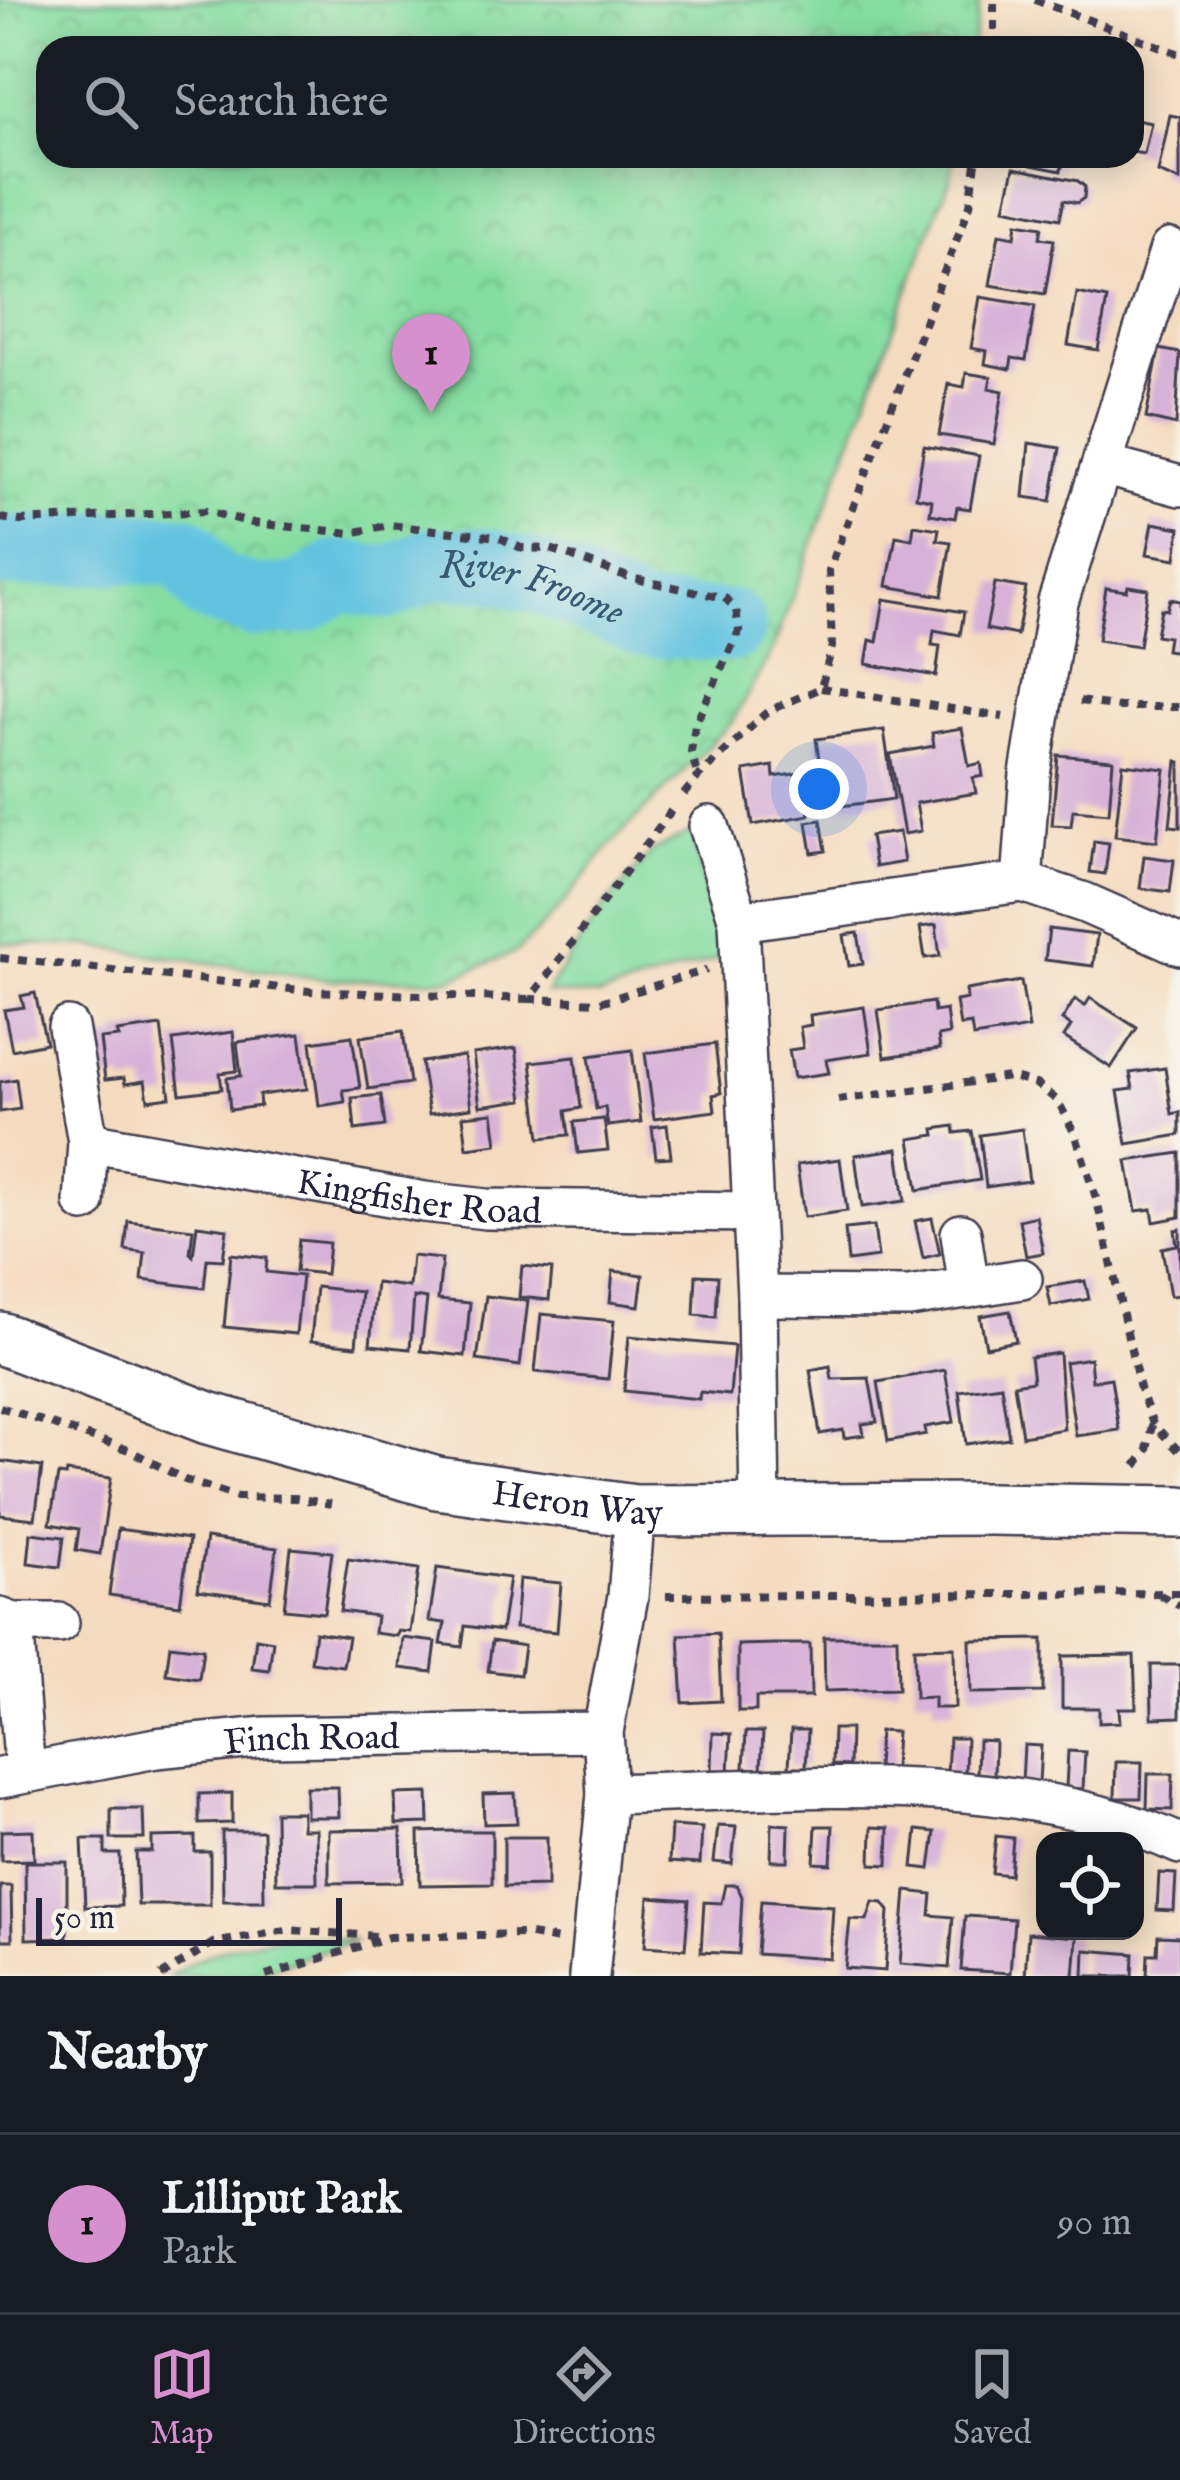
<!DOCTYPE html>
<html lang="en">
<head>
<meta charset="utf-8">
<style>
  :root { --surface:#171b24; --page:#242831; --text:#f1f3f6; --muted:#9ea1a6; --line:#363941; --accent:#d690ce }
  body { margin:0; font-family:"IM FELL English",serif; background:var(--page); color:var(--text) }
  .controls { position:absolute; right:36px; bottom:36px; display:grid; overflow:hidden; border-radius:24px; box-shadow:0 6px 30px #0003 }
  .controls button { width:108px; height:108px; display:grid; place-items:center; padding:0; border:0; border-bottom:3px solid var(--line); background:var(--surface); color:var(--text); font:60px sans-serif }
  .scale { position:absolute; left:36px; bottom:30px; width:306px; box-sizing:border-box; padding-left:12px; border:6px solid #22223b; border-top:0; font-size:33px; line-height:42px; white-space:nowrap; color:#22223b; -webkit-text-stroke:9px #f7f3e8; paint-order:stroke }
  .you { position:absolute; left:819px; top:789px; width:42px; height:42px; margin:-30px; border:9px solid #fff; border-radius:50%; background:#1a73e8; box-shadow:0 0 0 18px #1a73e833 }
  .badge { display:grid; place-items:center; width:78px; height:78px; border-radius:50%; background:var(--accent); color:#111; font-size:39px; font-weight:700 }
  .pin { position:absolute; translate:-50% -99px; filter:drop-shadow(0 3px 6px #0008) }
  .pin::after { content:''; position:absolute; top:63px; width:42px; height:36px; background:inherit; clip-path:polygon(0 0,100% 0,50% 100%) }
  .list { margin:0; padding:0; list-style:none }
  h2 { display:flex; justify-content:space-between; align-items:center; height:156px; margin:0; padding:0 48px; font-size:51px }
  h2 small { font-size:39px; font-weight:400; color:var(--muted) }
  .list li { display:grid; grid-template-columns:78px 1fr auto; gap:36px; align-items:center; box-sizing:border-box; height:180px; padding:0 48px; border-top:3px solid var(--line) }
  .list b { display:block; font-size:45px; white-space:nowrap }
  .list p { margin:0; font-size:39px; white-space:nowrap; color:var(--muted) }
  .list em { font-size:39px; font-style:normal; color:var(--muted) }
  .icon { flex:none; width:66px; height:66px; fill:none; stroke:currentColor; stroke-width:2; stroke-linecap:round; stroke-linejoin:round }
  .map { position:relative; flex:none; width:1180px; height:1976px; overflow:hidden }
  .search { position:absolute; background:var(--surface); box-shadow:0 6px 30px #0003; left:36px; right:36px; top:36px; height:132px; display:flex; align-items:center; gap:30px; box-sizing:border-box; padding:0 42px; border-radius:36px; color:var(--muted); font-size:45px }
  .sheet { height:336px; background:var(--surface) }
  nav { display:flex; justify-content:space-around; align-items:center; box-sizing:border-box; height:168px; border-top:3px solid var(--line); background:var(--surface); font-size:33px; color:var(--muted) }
  nav a { display:grid; justify-items:center; gap:6px }
  nav .on { color:var(--accent) }
  .map>svg:first-child { display:block }
  .green { fill:#85dda2; stroke:#54806e; stroke-width:3 }
  .park { fill:url(#park-crowns); stroke:#54806e; stroke-width:3 }
  .lines { fill:none; stroke-linecap:round; stroke-linejoin:round }
  .river { stroke:#62c3e0; stroke-width:72 }
  .building { fill:#d7b2d8 }
  .minor-casing { stroke:#423e4f; stroke-width:44 }
  .tertiary-casing { stroke:#423e4f; stroke-width:56 }
  .path { stroke:#423e4f; stroke-width:8; stroke-dasharray:9 9; stroke-linecap:butt }
  .minor { stroke:#fff; stroke-width:39 }
  .tertiary { stroke:#fff; stroke-width:51 }
  .labels { text-anchor:middle; stroke-width:9; stroke-linejoin:round; paint-order:stroke }
  .street-label { font-size:36px; fill:#22223b; stroke:#f7f3e8 }
  .water-label { font-size:39px; font-style:italic; fill:#385a75; stroke:#f7f3e8 }
</style>
</head>
<body>
<div class="map">
<svg width="1180" height="1976" viewBox="0 0 1180 1976">
  <defs>
    <pattern id="park-crowns" width="20" height="18" patternUnits="userSpaceOnUse" patternTransform="scale(3)"><rect width="20" height="18" fill="#85dda2"/><path d="M2 6a3 3 0 1 1 6 0M12 15a3 3 0 1 1 6 0" fill="none" stroke="#73bd8c"/></pattern>
  </defs>
  <rect width="100%" height="100%" fill="#f7f3e8"/>
  <filter id="ink" filterUnits="userSpaceOnUse"><feTurbulence type="fractalNoise" baseFrequency=".00833" numOctaves="2"/><feDisplacementMap in="SourceGraphic" scale="24" xChannelSelector="R" yChannelSelector="G"/><feConvolveMatrix kernelMatrix="1 2 1 2 8 2 1 2 1" color-interpolation-filters="sRGB"/></filter>
  <filter id="wash" filterUnits="userSpaceOnUse"><feTurbulence type="fractalNoise" baseFrequency=".004" numOctaves="4" result="noise"/><feDisplacementMap in="SourceGraphic" scale="48" xChannelSelector="R" yChannelSelector="G"/><feGaussianBlur stdDeviation="2.7" result="paint"/><feColorMatrix in="noise" values="0 0 0 0 0 0 0 0 0 0 0 0 0 0 0 0 0 1.4 0 .05"/><feComposite in="paint" operator="in"/></filter>
  <g filter="url(#wash)">
    <rect width="100%" height="100%" fill="#f4dbbf"/>
    <g class="green">
      <polygon points="692,832 721,958 600,996 546,993 604,907 652,852"/>
      <path d="M287 1936 356 1940 246 1976H169C211 1949 238 1942 287 1936Z"/>
    </g>
    <polygon class="park" points="0,0 980,0 972,48 48,48 48,156 954,156 951,176 772,651 732,722 609,846 556,913 516,952 449,979 331,980 89,946 0,943"/>
    <g class="lines">
      <path class="river" id="s1" d="M0 552 123 547 185 552 210 587 256 602 302 598 339 576 390 583 431 564H485L547 580 643 621 730 626"/>
    </g>
    <g id="blocks">
      <g class="building">
        <polygon points="1170,115 1180,117 1180,181 1158,172"/>
        <polygon points="1136,120 1151,123 1144,154 1132,152"/>
        <polygon points="1032,156 1064,157 1061,171 1031,165"/>
        <polygon points="1014,168 1078,181 1085,187 1084,198 1077,203 1064,200 1060,219 1005,208"/>
        <polygon points="1017,223 1042,227 1040,238 1054,240 1045,294 990,285 999,234 1015,237"/>
        <polygon points="1077,293 1107,299 1098,350 1068,345"/>
        <polygon points="980,297 1035,306 1026,360 1012,358 1010,369 985,364 987,351 971,348"/>
        <polygon points="1159,349 1180,353 1176,425 1146,418"/>
        <polygon points="966,373 991,377 989,388 1003,391 994,444 939,435 948,384 964,387"/>
        <polygon points="1029,443 1060,448 1051,501 1024,497"/>
        <polygon points="924,446 979,456 970,509 957,507 955,518 930,514 932,500 916,497"/>
        <polygon points="1153,523 1180,528 1176,559 1147,554"/>
        <polygon points="914,525 939,529 937,540 951,542 942,596 887,586 896,536 912,539"/>
        <polygon points="995,583 1026,588 1017,635 986,629"/>
        <polygon points="1128,586 1148,589 1139,646 1098,640 1106,588 1127,591"/>
        <polygon points="884,599 964,612 960,635 934,630 932,645 940,646 936,676 866,664 870,640 877,642"/>
        <polygon points="1170,599 1180,601 1180,652 1166,650 1168,637 1156,635 1161,609 1167,610"/>
        <polygon points="962,728 969,766 981,763 983,776 973,778 976,793 916,803 921,831 904,834 890,754 934,746 932,733"/>
        <polygon points="884,730 894,799 826,808 816,739"/>
        <polygon points="1058,755 1113,760 1109,813 1073,810 1071,826 1052,825"/>
        <polygon points="1177,761 1180,762 1180,827 1170,826"/>
        <polygon points="1123,764 1165,769 1157,841 1115,836"/>
        <polygon points="773,766 774,777 801,773 809,815 753,825 744,771"/>
        <polygon points="821,820 826,851 812,853 807,822"/>
        <polygon points="899,832 904,862 875,867 870,836"/>
        <polygon points="1094,841 1109,843 1105,874 1090,872"/>
        <polygon points="1144,856 1174,860 1170,892 1140,888"/>
        <polygon points="936,925 940,956 925,958 920,927"/>
        <polygon points="1049,929 1097,935 1093,966 1045,960"/>
        <polygon points="858,933 863,964 849,966 844,935"/>
        <polygon points="1021,981 1029,1028 973,1037 971,1024 960,1026 956,1001 967,999 966,990"/>
        <polygon points="35,993 46,1043 12,1050 4,1010 24,1007 21,996"/>
        <polygon points="1090,998 1137,1028 1111,1068 1064,1037 1071,1026 1062,1020 1075,999 1085,1006"/>
        <polygon points="933,1002 934,1012 946,1010 949,1034 938,1036 940,1049 885,1057 878,1010"/>
        <polygon points="864,1007 871,1053 826,1060 829,1073 794,1078 789,1050 803,1048 800,1027 811,1025 810,1015"/>
        <polygon points="161,1026 170,1097 148,1100 145,1081 125,1084 124,1078 105,1080 100,1039 119,1037 117,1032"/>
        <polygon points="403,1031 410,1083 368,1089 360,1037"/>
        <polygon points="233,1032 237,1071 220,1073 222,1089 180,1094 173,1040"/>
        <polygon points="300,1034 307,1089 259,1095 260,1106 230,1110 227,1078 241,1076 237,1042"/>
        <polygon points="352,1036 360,1088 343,1090 345,1102 319,1106 311,1042"/>
        <polygon points="715,1044 721,1093 713,1095 715,1111 654,1119 645,1053"/>
        <polygon points="516,1048 523,1100 480,1106 473,1054"/>
        <polygon points="632,1050 641,1122 608,1126 605,1107 596,1109 589,1056"/>
        <polygon points="464,1056 471,1108 429,1114 421,1062"/>
        <polygon points="575,1057 581,1108 566,1111 569,1135 540,1138 531,1062"/>
        <polygon points="1165,1068 1172,1114 1180,1112 1180,1135 1127,1144 1118,1091 1133,1089 1130,1073"/>
        <polygon points="16,1079 20,1109 0,1112 0,1082"/>
        <polygon points="381,1095 385,1126 355,1130 352,1098"/>
        <polygon points="493,1113 497,1144 467,1148 463,1116"/>
        <polygon points="604,1119 608,1150 578,1153 574,1122"/>
        <polygon points="667,1125 671,1157 656,1158 652,1127"/>
        <polygon points="954,1126 955,1133 972,1131 980,1180 918,1190 910,1139 935,1135 934,1129"/>
        <polygon points="1022,1129 1029,1181 986,1187 980,1135"/>
        <polygon points="898,1149 905,1201 862,1207 855,1155"/>
        <polygon points="1180,1153 1180,1217 1154,1222 1152,1209 1136,1211 1127,1161"/>
        <polygon points="840,1159 847,1211 804,1217 797,1165"/>
        <polygon points="1036,1216 1043,1253 1026,1256 1019,1220"/>
        <polygon points="932,1218 940,1254 923,1258 915,1221"/>
        <polygon points="128,1221 193,1229 190,1253 193,1256 197,1225 227,1229 223,1260 207,1259 204,1288 142,1280 145,1253 125,1250"/>
        <polygon points="874,1226 878,1257 848,1261 845,1229"/>
        <polygon points="1180,1229 1180,1295 1170,1296 1162,1248 1177,1245 1175,1230"/>
        <polygon points="299,1240 329,1243 326,1274 296,1271"/>
        <polygon points="231,1254 267,1258 266,1272 302,1276 296,1334 224,1327"/>
        <polygon points="412,1256 442,1259 438,1300 470,1303 465,1356 421,1351 427,1299 414,1297 410,1349 370,1345 376,1283 409,1287"/>
        <polygon points="522,1266 552,1269 549,1300 519,1297"/>
        <polygon points="613,1271 643,1275 639,1306 610,1302"/>
        <polygon points="696,1275 718,1276 716,1317 694,1315"/>
        <polygon points="1085,1281 1089,1299 1051,1306 1047,1287"/>
        <polygon points="316,1287 361,1292 356,1346 311,1341"/>
        <polygon points="486,1296 528,1301 520,1366 477,1360"/>
        <polygon points="1010,1311 1016,1341 986,1347 980,1316"/>
        <polygon points="541,1314 614,1321 608,1379 535,1372"/>
        <polygon points="629,1336 734,1346 730,1395 700,1392 699,1399 624,1391"/>
        <polygon points="1059,1353 1064,1429 1022,1436 1014,1384 1033,1381 1030,1357"/>
        <polygon points="1090,1358 1092,1381 1111,1378 1119,1430 1076,1436 1065,1362"/>
        <polygon points="830,1366 832,1379 869,1378 877,1422 862,1424 864,1435 844,1438 843,1430 820,1434 810,1370"/>
        <polygon points="945,1370 954,1422 925,1427 926,1434 888,1441 878,1382"/>
        <polygon points="1001,1385 1009,1438 966,1444 959,1391"/>
        <polygon points="0,1461 42,1467 35,1519 0,1515"/>
        <polygon points="67,1472 111,1478 100,1554 76,1550 79,1529 50,1524 58,1475 66,1476"/>
        <polygon points="118,1529 189,1539 180,1605 109,1595"/>
        <polygon points="31,1533 64,1537 60,1567 28,1563"/>
        <polygon points="206,1538 277,1548 270,1600 198,1590"/>
        <polygon points="291,1548 332,1552 324,1613 284,1609"/>
        <polygon points="348,1559 419,1569 410,1632 398,1631 397,1636 374,1633 376,1616 340,1611"/>
        <polygon points="437,1568 509,1578 501,1631 465,1626 462,1647 441,1644 445,1623 429,1621"/>
        <polygon points="519,1579 561,1583 557,1632 515,1628"/>
        <polygon points="315,1632 348,1637 343,1666 311,1662"/>
        <polygon points="718,1633 721,1701 683,1703 679,1635"/>
        <polygon points="824,1637 897,1637 898,1689 825,1691"/>
        <polygon points="256,1638 273,1641 269,1670 252,1668"/>
        <polygon points="403,1638 436,1642 432,1672 400,1668"/>
        <polygon points="1043,1639 1043,1692 971,1693 970,1640"/>
        <polygon points="492,1641 524,1646 520,1675 488,1671"/>
        <polygon points="775,1644 810,1644 811,1697 756,1697 756,1711 738,1711 738,1645"/>
        <polygon points="170,1645 203,1649 199,1679 166,1674"/>
        <polygon points="954,1647 955,1708 934,1708 934,1697 915,1698 914,1648"/>
        <polygon points="1134,1655 1136,1708 1119,1708 1120,1722 1099,1723 1099,1708 1062,1708 1062,1656"/>
        <polygon points="1151,1665 1180,1665 1180,1717 1152,1718"/>
        <polygon points="833,1729 850,1729 849,1766 832,1765"/>
        <polygon points="791,1730 808,1730 806,1767 789,1767"/>
        <polygon points="879,1731 896,1732 894,1769 877,1768"/>
        <polygon points="746,1732 763,1732 761,1769 744,1768"/>
        <polygon points="713,1733 731,1734 729,1771 712,1770"/>
        <polygon points="949,1738 966,1738 965,1775 947,1774"/>
        <polygon points="978,1740 995,1741 994,1778 977,1777"/>
        <polygon points="1024,1745 1041,1746 1039,1783 1022,1782"/>
        <polygon points="1068,1751 1085,1752 1083,1789 1066,1788"/>
        <polygon points="1116,1762 1142,1762 1141,1798 1115,1798"/>
        <polygon points="1148,1774 1173,1774 1172,1810 1147,1809"/>
        <polygon points="306,1787 338,1787 339,1817 306,1817"/>
        <polygon points="232,1793 232,1823 199,1824 199,1794"/>
        <polygon points="428,1793 429,1823 396,1824 395,1794"/>
        <polygon points="515,1793 517,1823 484,1824 483,1794"/>
        <polygon points="111,1809 143,1809 144,1839 111,1839"/>
        <polygon points="275,1812 302,1812 302,1829 316,1829 317,1883 276,1883"/>
        <polygon points="772,1824 789,1825 788,1861 771,1861"/>
        <polygon points="671,1826 702,1828 700,1864 669,1862"/>
        <polygon points="718,1826 736,1827 732,1864 714,1862"/>
        <polygon points="816,1826 833,1826 831,1864 814,1863"/>
        <polygon points="872,1827 889,1828 888,1865 871,1864"/>
        <polygon points="401,1829 402,1882 329,1883 329,1830"/>
        <polygon points="33,1830 34,1860 1,1861 1,1831"/>
        <polygon points="917,1830 935,1832 930,1869 913,1867"/>
        <polygon points="222,1831 263,1831 264,1901 223,1901"/>
        <polygon points="455,1831 492,1831 492,1884 420,1885 419,1832"/>
        <polygon points="195,1836 195,1852 210,1852 210,1905 138,1905 136,1852 152,1852 152,1837"/>
        <polygon points="996,1836 1013,1838 1010,1875 992,1873"/>
        <polygon points="504,1837 547,1837 547,1886 504,1887"/>
        <polygon points="82,1839 105,1839 105,1854 120,1854 121,1906 85,1907"/>
        <polygon points="1042,1844 1045,1844 1045,1882 1037,1881"/>
        <polygon points="25,1862 67,1862 67,1938 26,1939"/>
        <polygon points="1159,1873 1176,1874 1174,1911 1157,1910"/>
        <polygon points="725,1885 737,1885 742,1897 739,1954 701,1952 704,1902 721,1903"/>
        <polygon points="0,1886 11,1886 12,1940 0,1940"/>
        <polygon points="906,1891 932,1894 930,1915 953,1917 949,1968 900,1964"/>
        <polygon points="649,1897 689,1900 685,1949 645,1946"/>
        <polygon points="761,1901 833,1906 830,1959 757,1954"/>
        <polygon points="873,1902 883,1903 889,1911 885,1971 845,1968 850,1919 867,1920"/>
        <polygon points="965,1916 1014,1919 1010,1973 961,1970"/>
        <polygon points="1028,1933 1077,1937 1074,1976 1025,1976"/>
        <polygon points="1158,1936 1180,1937 1180,1976 1147,1976 1148,1954 1157,1954"/>
        <polygon points="1085,1950 1134,1954 1133,1976 1084,1976"/>
      </g>
    </g>
  </g>
  <g filter="url(#ink)">
    <use href="#blocks" fill-opacity="0" stroke="#423e4f" stroke-width="3"/>
    <g class="lines">
      <defs>
        <g id="minor">
          <polyline points="1102,465 1180,486"/>
          <polyline points="709,826 739,921 757,1296 760,1513"/>
          <polyline points="1022,882 1030,774 1058,602 1170,249"/>
          <polyline points="739,921 1022,882 1085,903 1180,945"/>
          <polyline points="68,1027 88,1142 84,1202"/>
          <path id="s2" d="M88 1142 424 1202 486 1209 753 1212"/>
          <polyline points="961,1234 969,1288"/>
          <polyline points="757,1296 909,1297 1022,1279"/>
          <polyline points="0,1618 13,1623 25,1773"/>
          <polyline points="13,1623 59,1623"/>
          <path id="s3" d="M0 1778 156 1748 265 1737 603 1732"/>
          <path d="M607 1794C792 1790 1007 1766 1180 1844"/>
          <polyline points="589,1976 607,1794 603,1732 628,1596 635,1511"/>
        </g>
        <g id="tertiary">
          <path id="s4" d="M0 1338 208 1418 437 1483 635 1511 990 1509 1180 1512"/>
        </g>
      </defs>
      <use href="#minor" class="minor-casing"/>
      <use href="#tertiary" class="tertiary-casing"/>
      <g class="path">
        <polyline points="1035,0 1180,54"/>
        <polyline points="994,48 994,0"/>
        <polyline points="0,518 20,521 206,511 253,523 351,533 389,525 498,537 521,548 551,549 631,578 725,598 736,609 739,631 695,725 691,752 698,777"/>
        <polyline points="821,688 1003,717"/>
        <polyline points="1080,701 1120,707 1180,707"/>
        <polyline points="684,794 698,777 768,711 821,688 832,647 829,570 970,205 977,156"/>
        <polyline points="671,811 530,999 600,1002 707,970"/>
        <polyline points="0,958 309,991 530,999"/>
        <polyline points="838,1100 1010,1077 1036,1084 1058,1101 1076,1136 1097,1201 1140,1389 1153,1424 1180,1452"/>
        <polyline points="0,1407 129,1450 185,1480 237,1497 295,1498 331,1504"/>
        <polyline points="1136,1466 1147,1450 1152,1425"/>
        <polyline points="1160,1595 1180,1606"/>
        <polyline points="666,1596 1180,1593"/>
        <polyline points="161,1976 213,1943 286,1930 376,1936"/>
        <polyline points="266,1976 389,1937 525,1934 558,1940"/>
      </g>
      <use href="#minor" class="minor"/>
      <use href="#tertiary" class="tertiary"/>
    </g>
  </g>
  <g class="labels">
    <g class="street-label">
      <text dy="13" stroke="none"><textPath href="#s2" startOffset="336">Kingfisher Road</textPath></text>
      <text dy="13" stroke="none"><textPath href="#s4" startOffset="603">Heron Way</textPath></text>
      <text dy="13" stroke="none"><textPath href="#s3" startOffset="315">Finch Road</textPath></text>
    </g>
    <g class="water-label">
      <text dy="14" stroke="none"><textPath href="#s1" startOffset="567">River Froome</textPath></text>
    </g>
  </g>
</svg>
<div class="controls">
<button><svg class="icon" aria-label="locate" viewBox="0 0 24 24"><circle cx="12" cy="12" r="6"/><path d="M12 2v4M12 18v4M2 12h4M18 12h4"/></svg></button>
</div>
<div class="scale">50 m</div>
<div class="you"></div>
<div class="pin badge" style="left:431px;top:413px">1</div>
<div class="search"><svg class="icon" aria-label="search" viewBox="0 0 24 24"><circle cx="10" cy="10" r="6"/><path d="M15 15l6 6"/></svg>Search here</div>
</div>
<section class="sheet">
<h2>Nearby<small></small></h2>
<ul class="list">
<li><span class="badge">1</span><div><b>Lilliput Park</b><p>Park</p></div><em>90 m</em></li>
</ul>
</section>
<nav>
<a class="on"><svg class="icon" aria-label="map" viewBox="0 0 24 24"><path d="M3 6l6-2 6 2 6-2v14l-6 2-6-2-6 2zM9 4v14M15 6v14"/></svg>Map</a>
<a><svg class="icon" aria-label="directions" viewBox="0 0 24 24"><path d="M12 3l9 9-9 9-9-9zM9 14v-3h6M13 9l2 2-2 2"/></svg>Directions</a>
<a><svg class="icon" aria-label="saved" viewBox="0 0 24 24"><path d="M7 4h10v16l-5-4-5 4z"/></svg>Saved</a>
</nav>
</body>
</html>
